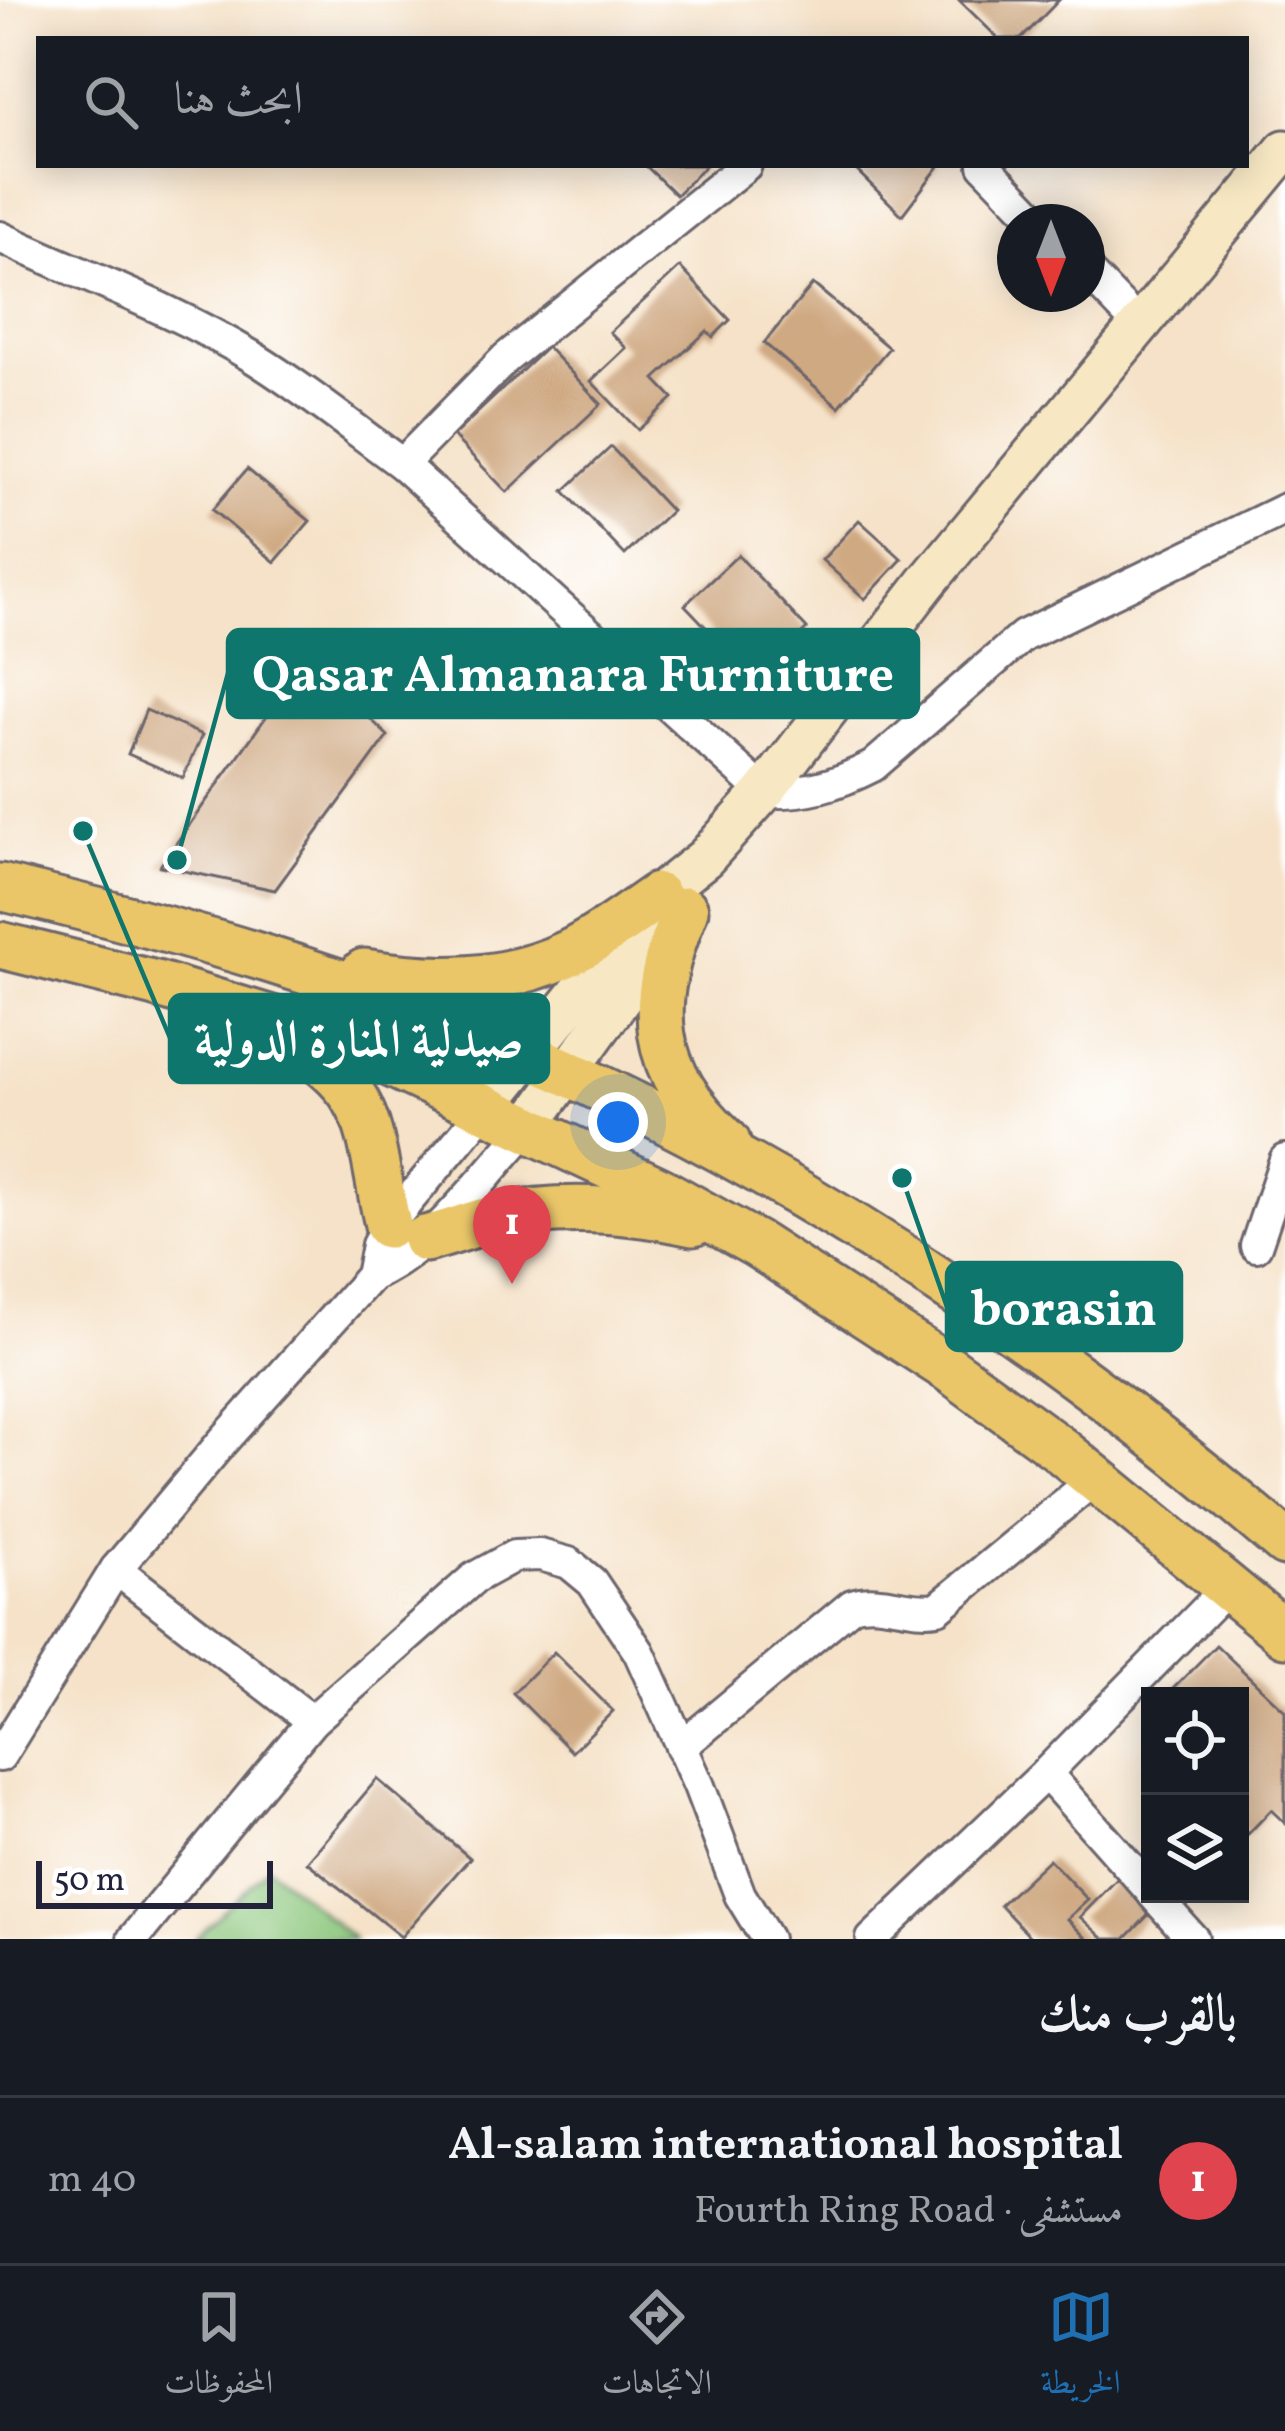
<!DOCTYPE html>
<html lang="ar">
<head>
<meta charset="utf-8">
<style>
  :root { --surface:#171b24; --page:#20242c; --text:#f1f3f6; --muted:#9ea1a6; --line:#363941; --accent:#1f6fb2 }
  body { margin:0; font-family:Vollkorn,Amiri,serif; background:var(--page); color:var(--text); direction:rtl }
  .controls { position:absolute; right:36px; bottom:36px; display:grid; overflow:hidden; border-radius:0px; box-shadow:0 6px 30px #0003 }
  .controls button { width:108px; height:108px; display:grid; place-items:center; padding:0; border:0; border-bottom:3px solid var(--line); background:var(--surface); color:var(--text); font:60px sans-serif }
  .compass { position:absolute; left:997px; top:204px; width:108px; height:108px; border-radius:50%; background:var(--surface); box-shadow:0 6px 30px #0003; rotate:180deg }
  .scale { position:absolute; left:36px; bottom:30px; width:237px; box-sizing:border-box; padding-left:12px; border:6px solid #22223b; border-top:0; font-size:33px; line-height:42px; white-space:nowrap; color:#22223b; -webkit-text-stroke:9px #fff; paint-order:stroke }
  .you { position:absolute; left:618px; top:1122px; width:42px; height:42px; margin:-30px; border:9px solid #fff; border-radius:50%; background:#1a73e8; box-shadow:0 0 0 18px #1a73e833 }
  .badge { display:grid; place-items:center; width:78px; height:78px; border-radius:50%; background:var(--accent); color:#fff; font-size:39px; font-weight:700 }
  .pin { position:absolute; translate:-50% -99px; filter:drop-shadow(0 3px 6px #0008) }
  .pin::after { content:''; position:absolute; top:63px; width:42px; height:36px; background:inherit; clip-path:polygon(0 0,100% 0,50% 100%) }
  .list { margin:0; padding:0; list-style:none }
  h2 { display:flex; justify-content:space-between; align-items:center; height:156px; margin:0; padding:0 48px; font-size:51px }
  h2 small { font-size:39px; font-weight:400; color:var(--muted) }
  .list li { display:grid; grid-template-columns:78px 1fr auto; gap:36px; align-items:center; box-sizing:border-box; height:168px; padding:0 48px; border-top:3px solid var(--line) }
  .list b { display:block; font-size:45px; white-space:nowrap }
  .list p { margin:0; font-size:39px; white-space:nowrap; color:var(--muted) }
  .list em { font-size:39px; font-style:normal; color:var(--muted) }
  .icon { flex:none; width:66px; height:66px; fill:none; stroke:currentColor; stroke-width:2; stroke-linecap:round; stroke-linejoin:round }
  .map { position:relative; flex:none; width:1285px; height:1939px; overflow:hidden; direction:ltr }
  .search { position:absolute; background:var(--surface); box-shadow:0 6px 30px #0003; left:36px; right:36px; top:36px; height:132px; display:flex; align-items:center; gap:30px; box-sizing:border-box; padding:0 42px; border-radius:0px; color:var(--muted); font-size:45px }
  .sheet { height:324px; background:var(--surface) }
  nav { display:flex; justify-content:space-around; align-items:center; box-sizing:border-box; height:168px; border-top:3px solid var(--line); background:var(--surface); font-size:33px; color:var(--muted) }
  nav a { display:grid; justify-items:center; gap:6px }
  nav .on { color:var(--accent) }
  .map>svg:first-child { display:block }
  .green { fill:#8bc67b; stroke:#56745b; stroke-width:3 }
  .building { fill:#cfa982 }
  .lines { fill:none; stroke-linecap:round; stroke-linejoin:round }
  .street-casing { stroke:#6c656c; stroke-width:36 }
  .secondary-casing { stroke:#6c656c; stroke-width:45 }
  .primary-casing { stroke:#6c656c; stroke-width:51 }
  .street { stroke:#fff; stroke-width:30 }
  .secondary { stroke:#f7e8c3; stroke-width:39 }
  .primary { stroke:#eac669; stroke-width:45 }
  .leader { fill:none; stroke:#0f766e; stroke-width:4.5 }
  .callout-dot { fill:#0f766e; stroke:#fff; stroke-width:4.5 }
  .callout { fill:#0f766e; stroke:#0f766e; stroke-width:4.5 }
  .callout-label { font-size:51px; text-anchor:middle; font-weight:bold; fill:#fff }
</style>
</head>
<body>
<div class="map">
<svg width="1285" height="1939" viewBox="0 0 1285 1939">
  <rect width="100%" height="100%" fill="#fff"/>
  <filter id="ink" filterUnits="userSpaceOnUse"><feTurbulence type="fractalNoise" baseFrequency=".00833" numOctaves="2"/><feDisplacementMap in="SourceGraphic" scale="24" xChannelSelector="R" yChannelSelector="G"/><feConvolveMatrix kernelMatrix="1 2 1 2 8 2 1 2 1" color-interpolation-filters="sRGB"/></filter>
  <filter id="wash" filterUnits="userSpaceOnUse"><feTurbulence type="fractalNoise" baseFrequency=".004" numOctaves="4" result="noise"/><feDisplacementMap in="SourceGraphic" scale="48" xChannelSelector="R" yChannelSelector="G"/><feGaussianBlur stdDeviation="2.7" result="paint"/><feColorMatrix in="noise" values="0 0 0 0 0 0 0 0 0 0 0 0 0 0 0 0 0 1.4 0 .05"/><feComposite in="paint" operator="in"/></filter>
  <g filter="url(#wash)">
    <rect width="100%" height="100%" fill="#f5e2c8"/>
    <polygon class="green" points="268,1867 354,1939 195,1939"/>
    <g id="blocks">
      <g class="building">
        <polygon points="959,0 1059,0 1021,39 999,39"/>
        <polygon points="645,165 706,165 676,195"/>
        <polygon points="851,165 940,165 902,215"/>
        <polygon points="680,267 730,320 713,337 707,331 655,379 673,398 638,430 591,381 626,348 610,332"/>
        <polygon points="813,284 889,348 839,407 764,343"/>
        <polygon points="547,347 601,404 507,492 453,436"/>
        <polygon points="611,447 671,511 625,555 564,491"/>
        <polygon points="247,469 310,521 275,562 212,510"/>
        <polygon points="859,520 902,559 865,599 822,560"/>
        <polygon points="738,555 807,629 754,678 685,605"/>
        <polygon points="308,658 388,736 275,890 160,866"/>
        <polygon points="146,710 202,735 183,778 128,754"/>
        <polygon points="1216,1645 1285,1711 1285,1823 1271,1810 1248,1834 1240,1826 1240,1696 1166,1696"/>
        <polygon points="554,1652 613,1711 572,1752 513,1693"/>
        <polygon points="377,1779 470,1858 401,1937 307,1862"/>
        <polygon points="1049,1859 1088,1900 1067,1919 1087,1939 1032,1939 1000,1905"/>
        <polygon points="1125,1871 1159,1904 1125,1939 1104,1939 1080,1917"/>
      </g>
    </g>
  </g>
  <g filter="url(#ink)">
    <use href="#blocks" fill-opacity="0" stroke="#6c656c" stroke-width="3"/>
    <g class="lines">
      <defs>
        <g id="street">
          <polyline points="984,165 1039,222"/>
          <path d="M0 237C83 276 172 308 251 356 303 388 353 428 402 464L764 792C805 794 836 785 873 766L1023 636 1285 509"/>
          <polyline points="1087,271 1138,324"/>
          <polyline points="402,464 506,358 746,165"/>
          <polyline points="1256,1246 1285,1160"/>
          <polyline points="371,1276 377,1245 388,1225 485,1109"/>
          <polyline points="116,1569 312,1721"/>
          <path d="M681 1747 852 1605C881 1596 908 1613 938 1608L1096 1478"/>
          <path d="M0 1756 116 1569 223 1441 371 1276C430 1252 482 1178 526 1130"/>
          <polyline points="1046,1773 1150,1890"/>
          <polyline points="1153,1894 1193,1939"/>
          <polyline points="133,1939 312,1721 474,1578 514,1556 540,1555 569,1563 592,1582 639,1652 699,1786 740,1895 767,1939"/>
          <polyline points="872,1939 1046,1773 1230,1585"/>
        </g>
        <g id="secondary">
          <polyline points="485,1109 657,896 705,858 764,792 927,582 1285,150"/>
          <polyline points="526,1130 672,928"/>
        </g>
        <g id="primary">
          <path d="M0 887C180 930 357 980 526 1054 803 1176 1056 1346 1285 1543"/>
          <path d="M685 910C646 1006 648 1069 727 1142"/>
          <polyline points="0,945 156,984 338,1039 659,1190 758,1245 948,1368 1058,1448 1285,1634"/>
          <path d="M364 972C434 984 505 984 569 953 600 938 629 915 657 896"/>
          <path d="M285 1038C379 1091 366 1132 388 1225"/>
          <path d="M425 1239C449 1234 473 1223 497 1218 562 1203 629 1209 693 1223"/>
        </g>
      </defs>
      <use href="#street" class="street-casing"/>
      <use href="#secondary" class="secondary-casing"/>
      <use href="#primary" class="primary-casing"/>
      <use href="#street" class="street"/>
      <use href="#secondary" class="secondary"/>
      <use href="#primary" class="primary"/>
    </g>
  </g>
  <path class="leader" d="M177 860L228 673M83 831L170 1038M902 1178L947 1307"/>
  <g class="callout-dot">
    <circle cx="177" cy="860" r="12"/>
    <circle cx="83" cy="831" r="12"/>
    <circle cx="902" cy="1178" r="12"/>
  </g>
  <g class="callout">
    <rect x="228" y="630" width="690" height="87" rx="12"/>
    <rect x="170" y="995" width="378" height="87" rx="12"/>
    <rect x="947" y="1263" width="234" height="87" rx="12"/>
  </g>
  <g class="callout-label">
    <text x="573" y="691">Qasar Almanara Furniture</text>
    <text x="359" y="1056">صيدلية المنارة الدولية</text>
    <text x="1064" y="1325">borasin</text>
  </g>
</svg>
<div class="controls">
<button><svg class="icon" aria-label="locate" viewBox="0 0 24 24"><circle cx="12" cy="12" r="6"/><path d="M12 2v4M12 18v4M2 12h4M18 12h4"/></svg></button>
<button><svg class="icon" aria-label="layers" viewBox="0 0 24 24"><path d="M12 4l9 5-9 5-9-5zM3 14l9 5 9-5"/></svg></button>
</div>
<svg class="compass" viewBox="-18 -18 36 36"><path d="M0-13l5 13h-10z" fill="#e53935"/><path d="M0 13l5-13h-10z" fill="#9ea1a6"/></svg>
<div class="scale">50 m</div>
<div class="you"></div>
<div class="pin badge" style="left:512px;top:1284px;background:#e0444e">1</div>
<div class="search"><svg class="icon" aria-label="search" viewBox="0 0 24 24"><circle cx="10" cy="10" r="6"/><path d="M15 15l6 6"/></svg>ابحث هنا</div>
</div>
<section class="sheet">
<h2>بالقرب منك<small></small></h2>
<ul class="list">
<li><span class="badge" style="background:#e0444e">1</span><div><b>Al-salam international hospital</b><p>مستشفى · Fourth Ring Road</p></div><em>40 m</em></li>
</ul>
</section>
<nav>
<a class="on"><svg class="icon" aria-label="map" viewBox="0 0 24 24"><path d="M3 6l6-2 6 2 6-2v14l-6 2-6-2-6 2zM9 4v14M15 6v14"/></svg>الخريطة</a>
<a><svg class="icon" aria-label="directions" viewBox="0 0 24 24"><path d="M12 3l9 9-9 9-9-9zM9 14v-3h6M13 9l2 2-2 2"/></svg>الاتجاهات</a>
<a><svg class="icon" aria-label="saved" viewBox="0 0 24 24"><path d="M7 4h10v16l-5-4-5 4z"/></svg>المحفوظات</a>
</nav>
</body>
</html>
